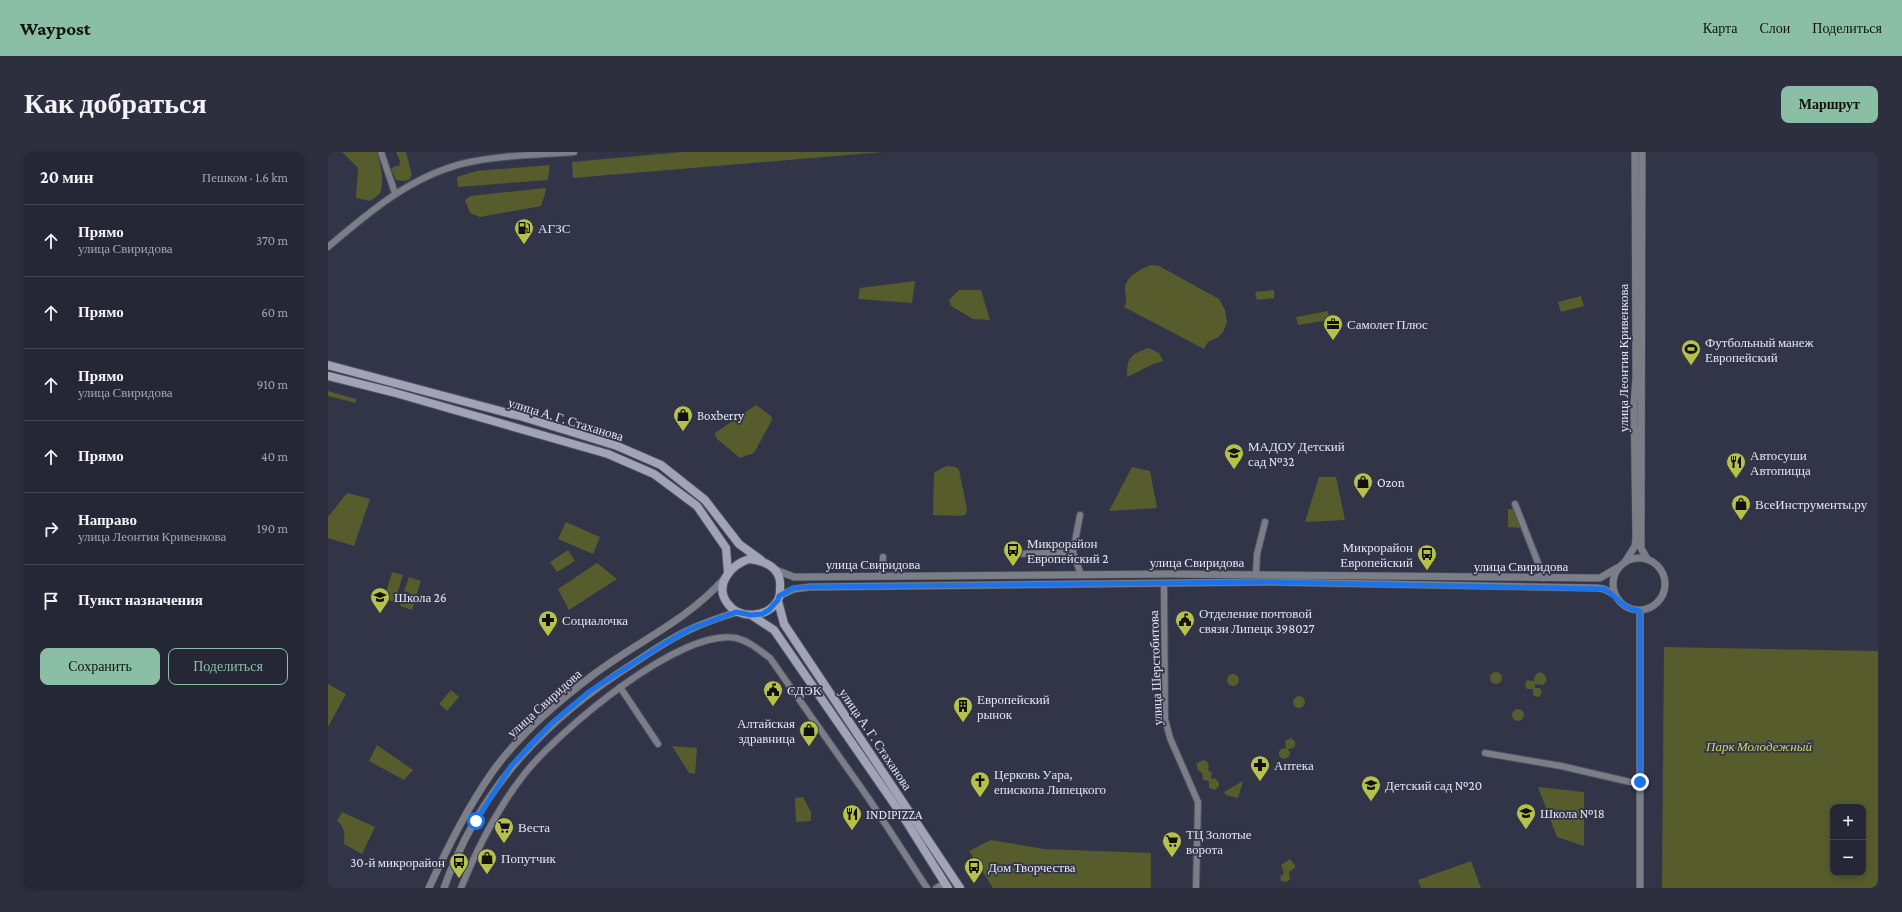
<!DOCTYPE html>
<html lang="ru">
<head>
<meta charset="utf-8">
<style>
  :root { --surface:#262736; --page:#2e2f3e; --text:#f1f3f6; --muted:#a4a5ad; --line:#424451; --accent:#8abfa5 }
  body { margin:0; font-family:"Crimson Pro",serif; background:var(--page); color:var(--text) }
  .controls { position:absolute; right:12px; bottom:12px; display:grid; overflow:hidden; border-radius:8px; box-shadow:0 2px 6px #0003 }
  .controls button { width:36px; height:36px; display:grid; place-items:center; padding:0; border:0; border-bottom:1px solid var(--line); background:var(--surface); color:var(--text); font:20px sans-serif }
  .stop { position:absolute; width:12px; height:12px; margin:-9px; border:3px solid #1a73e8; border-radius:50%; background:#fff }
  .stop.end { background:#1a73e8; border-color:#fff; box-shadow:0 1px 4px #0008 }
  .list { margin:0; padding:0; list-style:none }
  h2 { display:flex; justify-content:space-between; align-items:center; height:52px; margin:0; padding:0 16px; font-size:17px }
  h2 small { font-size:13px; font-weight:400; color:var(--muted) }
  .list li { display:grid; grid-template-columns:26px 1fr auto; gap:12px; align-items:center; box-sizing:border-box; height:72px; padding:0 16px; border-top:1px solid var(--line) }
  .list b { display:block; font-size:15px; white-space:nowrap }
  .list p { margin:0; font-size:13px; white-space:nowrap; color:var(--muted) }
  .list em { font-size:13px; font-style:normal; color:var(--muted) }
  .actions { display:flex; gap:8px; padding:12px 16px }
  .actions a { flex:1; padding:9px 0; border:1px solid var(--accent); border-radius:8px; text-align:center; font-size:14px; color:var(--accent) }
  .actions .main { background:var(--accent); color:#111 }
  .icon { flex:none; width:22px; height:22px; fill:none; stroke:currentColor; stroke-width:2; stroke-linecap:round; stroke-linejoin:round }
  .map { position:relative; flex:none; width:1550px; height:736px; overflow:hidden; border-radius:8px }
  header { display:flex; align-items:center; gap:24px; box-sizing:border-box; height:56px; padding:0 20px; background:var(--accent); color:#111 }
  header strong { font-size:19px }
  nav { display:flex; gap:22px; margin-inline-start:auto; font-size:14px }
  .intro { display:flex; align-items:center; justify-content:space-between; box-sizing:border-box; height:96px; padding:0 24px }
  h1 { margin:0; font-size:28px }
  .button { padding:10px 18px; border-radius:8px; background:var(--accent); color:#111; font-size:14px; font-weight:700 }
  main { display:flex; gap:24px; padding:0 24px }
  aside { flex:1; background:var(--surface); border-radius:8px; box-shadow:0 2px 6px #0003 }
  .map>svg:first-child { display:block }
  .green { fill:#575c2d; fill-rule:evenodd }
  .lines { fill:none; stroke-linecap:round; stroke-linejoin:round }
  .minor-casing { stroke:#4e5063; stroke-width:8 }
  .tertiary-casing { stroke:#4e5063; stroke-width:8 }
  .secondary-casing { stroke:#4e5063; stroke-width:10 }
  .minor { stroke:#7b7d87; stroke-width:6 }
  .tertiary { stroke:#7b7d87; stroke-width:7 }
  .secondary { stroke:#a2a4b5; stroke-width:8 }
  .route { stroke:#1a73e8; stroke-width:5 }
  .labels { text-anchor:middle; stroke-width:3.5; stroke-linejoin:round; paint-order:stroke }
  .poi-label { font-size:13px; fill:#e3e5f2; stroke:#323448; text-anchor:start }
  .street-label { font-size:13px; fill:#e3e5f2; stroke:#323448 }
  .park-label { font-size:13px; font-style:italic; fill:#ccd862; stroke:#323448 }
</style>
</head>
<body>
<header>
<strong>Waypost</strong>
<nav><a>Карта</a><a>Слои</a><a>Поделиться</a></nav>
</header>
<div class="intro"><h1>Как добраться</h1><a class="button">Маршрут</a></div>
<main>
<aside>
<h2>20 мин<small>Пешком · 1.6 km</small></h2>
<ul class="list">
<li><svg class="icon" aria-label="ahead" viewBox="0 0 24 24"><path d="M12 20V5M6 11l6-6 6 6"/></svg><div><b>Прямо</b><p>улица Свиридова</p></div><em>370 m</em></li>
<li><svg class="icon" aria-label="ahead" viewBox="0 0 24 24"><path d="M12 20V5M6 11l6-6 6 6"/></svg><div><b>Прямо</b></div><em>60 m</em></li>
<li><svg class="icon" aria-label="ahead" viewBox="0 0 24 24"><path d="M12 20V5M6 11l6-6 6 6"/></svg><div><b>Прямо</b><p>улица Свиридова</p></div><em>910 m</em></li>
<li><svg class="icon" aria-label="ahead" viewBox="0 0 24 24"><path d="M12 20V5M6 11l6-6 6 6"/></svg><div><b>Прямо</b></div><em>40 m</em></li>
<li><svg class="icon" aria-label="right" viewBox="0 0 24 24"><path d="M7 20v-9h11M14 6l5 5-5 5"/></svg><div><b>Направо</b><p>улица Леонтия Кривенкова</p></div><em>190 m</em></li>
<li><svg class="icon" aria-label="arrive" viewBox="0 0 24 24"><path d="M6 21V4h12l-3 4 3 4H6"/></svg><div><b>Пункт назначения</b></div></li>
</ul>
<div class="actions"><a class="main">Сохранить</a><a>Поделиться</a></div>
</aside>
<div class="map">
<svg width="1550" height="736" viewBox="0 0 1550 736">
  <rect width="100%" height="100%" fill="#323448"/>
  <g class="green">
    <path d="M14 0H49C52 11 56 26 53 38 52 43 46 46 42 49L28 46 30 16Z"/>
    <polygon points="68,0 78,0 84,23 81,28 75,29 68,28 63,17 67,14 71,14 72,9"/>
    <polygon points="354,0 555,0 245,26 244,10"/>
    <polygon points="222,13 220,28 130,35 129,25 148,19"/>
    <polygon points="217,36 218,38 213,54 152,65 142,61 137,48 142,44"/>
    <path d="M823 113 831 114 891 147 897 158 899 170 895 180 889 186 880 190 876 197 796 155C800 148 797 143 797 136 798 124 813 117 823 113Z"/>
    <polygon points="587,129 584,151 530,147 532,136"/>
    <polygon points="631,138 653,138 662,168 645,167 623,154 621,148"/>
    <polygon points="946,138 946,146 929,148 927,140"/>
    <polygon points="1253,144 1256,154 1233,160 1230,150"/>
    <polygon points="1000,159 1001,168 970,173 968,165"/>
    <path d="M821 196 831 201 835 209 825 212 799 225C799 206 802 202 821 196Z"/>
    <polygon points="0,239 28,247 28,251 0,244"/>
    <polygon points="428,253 443,264 444,268 426,301 412,306 388,286 387,281"/>
    <polygon points="620,314 628,315 631,318 639,357 638,362 634,364 605,363 606,321 614,316"/>
    <polygon points="804,315 822,319 829,356 781,359"/>
    <polygon points="991,325 1008,325 1017,368 977,370"/>
    <polygon points="19,341 42,347 26,394 0,386 0,365"/>
    <polygon points="1180,357 1185,357 1193,376 1180,375"/>
    <polygon points="238,370 272,385 265,402 230,387"/>
    <polygon points="240,398 247,409 229,420 222,410"/>
    <polygon points="269,411 289,427 241,458 230,437"/>
    <polygon points="64,420 75,423 67,450 56,447"/>
    <polygon points="81,425 93,429 88,444 76,439"/>
    <polygon points="74,445 87,449 84,458 72,454"/>
    <path d="M1336 495 1550 499V736H1334ZM1505 655H1535V721H1505Z"/>
    <circle cx="1168" cy="526" r="6"/>
    <polygon points="1212,520 1216,522 1219,528 1215,533 1207,532 1207,536 1212,536 1214,540 1212,544 1209,545 1205,543 1205,537 1199,537 1197,533 1199,528 1206,529 1207,523"/>
    <circle cx="905" cy="528" r="6"/>
    <polygon points="0,532 18,542 0,575"/>
    <polygon points="123,538 131,545 119,559 111,552"/>
    <circle cx="971" cy="550" r="6"/>
    <circle cx="1190" cy="563" r="6"/>
    <path d="M963 586 967 590C968 595 965 597 960 597L962 601 961 605 955 607 951 604C950 599 953 596 958 596L957 589Z"/>
    <polygon points="49,593 85,618 76,628 41,609"/>
    <polygon points="344,594 369,596 367,622 361,621"/>
    <path d="M875 608C880 609 882 613 880 618L884 621 883 627 887 626 891 631V634L887 638 881 636V629L875 628 874 621C869 618 868 616 869 611Z"/>
    <polygon points="915,629 910,646 898,643 896,640"/>
    <polygon points="1210,635 1256,640 1256,694 1229,685"/>
    <polygon points="475,645 483,660 483,669 468,670 467,646"/>
    <path d="M14 660 47 675 34 702 16 692C17 683 17 675 9 669Z"/>
    <polygon points="663,688 716,697 823,701 823,736 665,736 641,699"/>
    <polygon points="962,707 967,713 967,716 961,720 962,727 959,730 953,729 952,725 956,721 953,713"/>
    <polygon points="1143,709 1153,736 1093,736 1090,728"/>
  </g>
  <g class="lines">
    <defs>
      <g id="minor">
        <polyline points="53,0 67,41"/>
        <path d="M0 95C41 60 83 24 137 11 172 3 210 3 246 0"/>
        <polyline points="1187,352 1216,426"/>
        <polyline points="752,363 745,400 753,423"/>
        <polyline points="685,402 745,400"/>
        <polyline points="928,422 929,402 937,370"/>
        <polyline points="554,424 555,405"/>
        <polyline points="836,432 837,567 842,586 870,650 868,736"/>
        <polyline points="292,535 330,592"/>
        <polyline points="1157,601 1233,614 1302,630 1312,630"/>
        <path d="M133 736C150 694 170 655 198 620 232 578 352 476 408 486 421 489 431 498 442 506L541 647 599 736"/>
        <polyline points="608,736 617,731"/>
      </g>
      <g id="tertiary">
        <polyline points="1314,0 1313,396 1319,407"/>
        <circle cx="1311" cy="432" r="26"/>
        <polyline points="1297,410 1307,394 1308,386 1306,252 1308,225 1307,0"/>
        <polyline points="448,418 466,425 841,422 1272,426 1289,416"/>
        <polyline points="451,444 466,437 482,435 938,430 1269,436 1276,437 1285,442"/>
        <polyline points="1312,459 1312,736"/>
        <path d="M101 736C119 696 138 658 163 622 189 584 228 551 265 523 310 489 357 470 396 427"/>
        <path d="M116 736C152 636 217 567 306 511 324 499 343 486 363 477 378 470 393 465 409 460"/>
      </g>
      <g id="secondary">
        <polyline points="0,213 195,265 289,294 333,313 377,348 411,392 433,408"/>
        <polyline points="0,224 64,240 280,302 326,322 369,354 398,396 400,421"/>
        <path d="M421 407C438 409 454 416 452 436 452 440 452 445 450 448 440 466 412 468 400 452 385 433 403 413 421 407Z"/>
        <polyline points="450,449 456,472 632,736"/>
        <polyline points="423,463 446,478 578,669 620,736"/>
      </g>
    </defs>
    <use href="#minor" class="minor-casing"/>
    <use href="#tertiary" class="tertiary-casing"/>
    <use href="#secondary" class="secondary-casing"/>
    <use href="#minor" class="minor"/>
    <use href="#tertiary" class="tertiary"/>
    <use href="#secondary" class="secondary"/>
  </g>
  <g class="lines">
    <path class="route" d="M148 669 183 614 224 571 262 539 334 493 362 477 408 460 423 463 434 462 441 458 450 448 451 444 466 436 482 435 938 430 1276 437C1290 445 1295 458 1312 459V630"/>
  </g>
  <defs>
    <symbol id="fuel-pin" viewBox="-11 -11 22 30"><path d="M0 17L-7.5 6A9.5 9.5 0 1 1 7.5 6Z" fill="#b6c149" stroke="#323448"/><path d="M-5.5-6h7V0h2V4h1.3V-2.5L3-4.5l.8-.8L6-3V5H2.5V1h-1V6h-7ZM-4.2-4.7v3.2H.2V-4.7Z" fill="#111"/></symbol>
    <symbol id="office-pin" viewBox="-11 -11 22 30"><path d="M0 17L-7.5 6A9.5 9.5 0 1 1 7.5 6Z" fill="#b6c149" stroke="#323448"/><path d="M-6-3h4V-5.5h4V-3h4V5H-6ZM-1-4.5V-3h2v-1.5ZM-6 0V1H6V0Z" fill="#111"/></symbol>
    <symbol id="stadium-pin" viewBox="-11 -11 22 30"><path d="M0 17L-7.5 6A9.5 9.5 0 1 1 7.5 6Z" fill="#b6c149" stroke="#323448"/><path d="M0-5a6.5 5 0 1 0 0 10a6.5 5 0 1 0 0-10ZM-3.5-1.8h7v3.6h-7Z" fill="#111"/></symbol>
    <symbol id="shop-pin" viewBox="-11 -11 22 30"><path d="M0 17L-7.5 6A9.5 9.5 0 1 1 7.5 6Z" fill="#b6c149" stroke="#323448"/><path d="M-5-2.5h2.3a2.7 3.5 0 0 1 5.4 0H5L5.5 6h-11ZM-1.5-2.5h3a1.5 2.3 0 0 0-3 0Z" fill="#111"/></symbol>
    <symbol id="school-pin" viewBox="-11 -11 22 30"><path d="M0 17L-7.5 6A9.5 9.5 0 1 1 7.5 6Z" fill="#b6c149" stroke="#323448"/><path d="M0-5L7-2L0 1L-7-2ZM-4 1L0 2.5L4 1V4Q0 6-4 4Z" fill="#111"/></symbol>
    <symbol id="restaurant-pin" viewBox="-11 -11 22 30"><path d="M0 17L-7.5 6A9.5 9.5 0 1 1 7.5 6Z" fill="#b6c149" stroke="#323448"/><path d="M-5-6h1v4h1v-4h1v4h1v-4h1v5L-1.5 .5V6h-2V.5L-5-1ZM5-6V6H3V1.5H1.5Q1.5-4 5-6Z" fill="#111"/></symbol>
    <symbol id="bus-pin" viewBox="-11 -11 22 30"><path d="M0 17L-7.5 6A9.5 9.5 0 1 1 7.5 6Z" fill="#b6c149" stroke="#323448"/><path d="M-5-6H5V4H4V6H2V4H-2V6H-4V4H-5ZM-3.5-4V0h7V-4ZM-3.5 1.2v1.5H-2V1.2ZM2 1.2v1.5H3.5V1.2Z" fill="#111"/></symbol>
    <symbol id="pharmacy-pin" viewBox="-11 -11 22 30"><path d="M0 17L-7.5 6A9.5 9.5 0 1 1 7.5 6Z" fill="#b6c149" stroke="#323448"/><path d="M-2-6h4v4h4v4h-4v4h-4v-4h-4v-4h4Z" fill="#111"/></symbol>
    <symbol id="civic-pin" viewBox="-11 -11 22 30"><path d="M0 17L-7.5 6A9.5 9.5 0 1 1 7.5 6Z" fill="#b6c149" stroke="#323448"/><path d="M-.6-6.5H3V-4.5H.6V-3L4-1V1h2V6H-6V1h2V-1L-.6-3ZM-1.2 2.5V6h2.4V2.5Z" fill="#111"/></symbol>
    <symbol id="building-pin" viewBox="-11 -11 22 30"><path d="M0 17L-7.5 6A9.5 9.5 0 1 1 7.5 6Z" fill="#b6c149" stroke="#323448"/><path d="M-4-6H4V6H1V3H-1V6H-4ZM-2.5-4.3h1.7v1.8h-1.7ZM.8-4.3h1.7v1.8H.8ZM-2.5-1h1.7V.8h-1.7ZM.8-1h1.7V.8H.8Z" fill="#111"/></symbol>
    <symbol id="church-pin" viewBox="-11 -11 22 30"><path d="M0 17L-7.5 6A9.5 9.5 0 1 1 7.5 6Z" fill="#b6c149" stroke="#323448"/><path d="M-1.2-6h2.4v3.5h3.3v2.4h-3.3V6h-2.4V-.1h-3.3v-2.4h3.3Z" fill="#111"/></symbol>
    <symbol id="supermarket-pin" viewBox="-11 -11 22 30"><path d="M0 17L-7.5 6A9.5 9.5 0 1 1 7.5 6Z" fill="#b6c149" stroke="#323448"/><path d="M-6-5.5h2.5l.6 2H6L4.5 2H-2.5L-4.4-4H-6ZM-1.5 3.2a1.3 1.3 0 1 0 .1 0ZM3 3.2a1.3 1.3 0 1 0 .1 0Z" fill="#111"/></symbol>
  </defs>
  <g fill-rule="evenodd">
    <use href="#fuel-pin" x="185" y="65" width="22" height="30"/>
    <use href="#office-pin" x="994" y="161" width="22" height="30"/>
    <use href="#stadium-pin" x="1352" y="186" width="22" height="30"/>
    <use href="#shop-pin" x="344" y="252" width="22" height="30"/>
    <use href="#school-pin" x="895" y="290" width="22" height="30"/>
    <use href="#restaurant-pin" x="1397" y="299" width="22" height="30"/>
    <use href="#shop-pin" x="1024" y="319" width="22" height="30"/>
    <use href="#shop-pin" x="1402" y="341" width="22" height="30"/>
    <use href="#bus-pin" x="674" y="387" width="22" height="30"/>
    <use href="#bus-pin" x="1088" y="391" width="22" height="30"/>
    <use href="#school-pin" x="41" y="434" width="22" height="30"/>
    <use href="#pharmacy-pin" x="209" y="457" width="22" height="30"/>
    <use href="#civic-pin" x="846" y="457" width="22" height="30"/>
    <use href="#civic-pin" x="434" y="527" width="22" height="30"/>
    <use href="#building-pin" x="624" y="543" width="22" height="30"/>
    <use href="#shop-pin" x="470" y="567" width="22" height="30"/>
    <use href="#pharmacy-pin" x="921" y="602" width="22" height="30"/>
    <use href="#church-pin" x="641" y="618" width="22" height="30"/>
    <use href="#school-pin" x="1032" y="622" width="22" height="30"/>
    <use href="#school-pin" x="1187" y="650" width="22" height="30"/>
    <use href="#restaurant-pin" x="513" y="651" width="22" height="30"/>
    <use href="#supermarket-pin" x="165" y="664" width="22" height="30"/>
    <use href="#supermarket-pin" x="833" y="678" width="22" height="30"/>
    <use href="#shop-pin" x="148" y="695" width="22" height="30"/>
    <use href="#bus-pin" x="120" y="699" width="22" height="30"/>
    <use href="#bus-pin" x="635" y="704" width="22" height="30"/>
  </g>
  <g class="labels">
    <g class="poi-label">
      <text x="210" y="81">АГЗС</text>
      <text x="1019" y="177">Самолет Плюс</text>
      <text x="1377" y="195">Футбольный манеж<tspan x="1377" dy="15">Европейский</tspan></text>
      <text x="369" y="268">Boxberry</text>
      <text x="920" y="299">МАДОУ Детский<tspan x="920" dy="15">сад №32</tspan></text>
      <text x="1422" y="308">Автосуши<tspan x="1422" dy="15">Автопицца</tspan></text>
      <text x="1049" y="335">Ozon</text>
      <text x="1427" y="357">ВсеИнструменты.ру</text>
      <text x="699" y="396">Микрорайон<tspan x="699" dy="15">Европейский 2</tspan></text>
      <text x="1085" y="400" text-anchor="end">Микрорайон<tspan x="1085" dy="15">Европейский</tspan></text>
      <text x="66" y="450">Школа 26</text>
      <text x="871" y="466">Отделение почтовой<tspan x="871" dy="15">связи Липецк 398027</tspan></text>
      <text x="234" y="473">Социалочка</text>
      <text x="459" y="543">СДЭК</text>
      <text x="649" y="552">Европейский<tspan x="649" dy="15">рынок</tspan></text>
      <text x="467" y="576" text-anchor="end">Алтайская<tspan x="467" dy="15">здравница</tspan></text>
      <text x="946" y="618">Аптека</text>
      <text x="666" y="627">Церковь Уара,<tspan x="666" dy="15">епископа Липецкого</tspan></text>
      <text x="1057" y="638">Детский сад №20</text>
      <text x="1212" y="666">Школа №18</text>
      <text x="538" y="667">INDIPIZZA</text>
      <text x="190" y="680">Веста</text>
      <text x="858" y="687">ТЦ Золотые<tspan x="858" dy="15">ворота</tspan></text>
      <text x="173" y="711">Попутчик</text>
      <text x="117" y="715" text-anchor="end">30-й микрорайон</text>
      <text x="660" y="720">Дом Творчества</text>
    </g>
    <g class="street-label">
      <text transform="translate(1295 206) rotate(-90)" y="5">улица Леонтия Кривенкова</text>
      <text transform="translate(238 267) rotate(17)" y="5">улица А. Г. Стаханова</text>
      <text x="869" y="415">улица Свиридова</text>
      <text x="545" y="417">улица Свиридова</text>
      <text x="1193" y="419">улица Свиридова</text>
      <text transform="translate(827 516) rotate(-92)" y="5">улица Шерстобитова</text>
      <text transform="translate(216 551) rotate(-42)" y="5">улица Свиридова</text>
      <text transform="translate(548 587) rotate(56)" y="5">улица А. Г. Стаханова</text>
    </g>
    <g class="park-label">
      <text x="1431" y="599">Парк Молодежный</text>
    </g>
  </g>
</svg>
<div class="controls">
<button>+</button>
<button>−</button>
</div>
<div class="stop" style="left:148px;top:669px"></div>
<div class="stop end" style="left:1312px;top:630px"></div>
</div>
</main>
</body>
</html>
